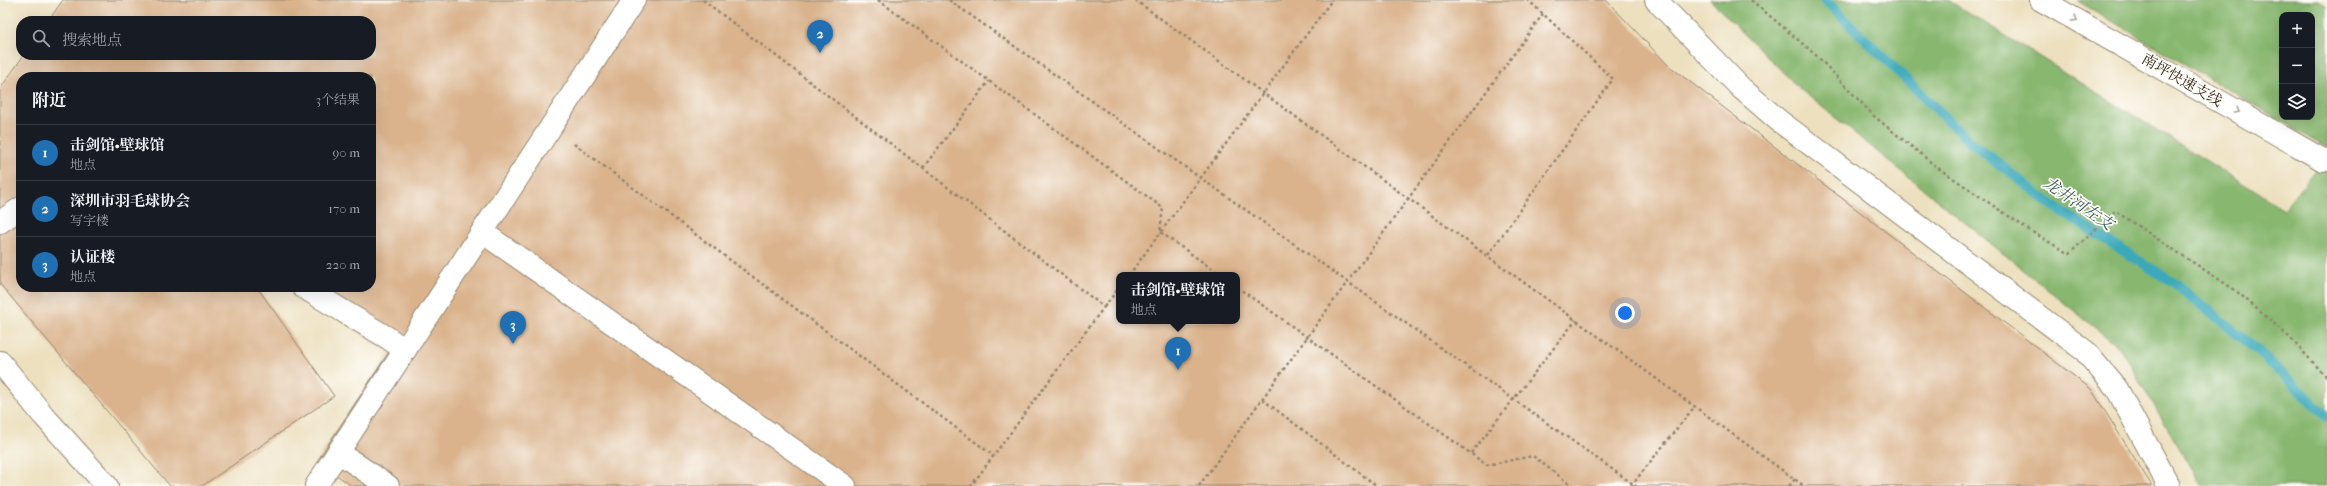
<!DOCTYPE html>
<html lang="zh">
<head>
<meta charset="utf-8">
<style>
  :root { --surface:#171b24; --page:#242831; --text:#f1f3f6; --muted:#9ea1a6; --line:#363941; --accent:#1f6fb2 }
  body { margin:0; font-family:"IM FELL French Canon","Noto Serif SC",serif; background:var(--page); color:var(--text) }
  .controls { position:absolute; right:12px; top:12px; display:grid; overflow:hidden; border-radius:8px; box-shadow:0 4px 16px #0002 }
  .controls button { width:36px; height:36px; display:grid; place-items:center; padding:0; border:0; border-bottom:1px solid var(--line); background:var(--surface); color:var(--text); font:20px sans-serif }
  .you { position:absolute; left:1625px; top:313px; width:14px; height:14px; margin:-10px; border:3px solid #fff; border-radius:50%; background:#1a73e8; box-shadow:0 0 0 6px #1a73e833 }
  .badge { display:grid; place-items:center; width:26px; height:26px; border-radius:50%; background:var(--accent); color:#fff; font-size:13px; font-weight:700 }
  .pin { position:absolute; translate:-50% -33px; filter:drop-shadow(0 1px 2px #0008) }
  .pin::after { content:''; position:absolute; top:21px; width:14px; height:12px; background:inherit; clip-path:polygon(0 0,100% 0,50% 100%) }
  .popup { position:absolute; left:1116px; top:272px; width:124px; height:52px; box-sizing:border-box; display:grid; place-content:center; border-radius:8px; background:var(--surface); filter:drop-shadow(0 1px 3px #0005); font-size:13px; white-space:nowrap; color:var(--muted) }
  .popup b { font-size:15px; color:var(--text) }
  .popup::after { content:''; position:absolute; left:50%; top:100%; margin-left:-8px; border:8px solid transparent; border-top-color:var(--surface) }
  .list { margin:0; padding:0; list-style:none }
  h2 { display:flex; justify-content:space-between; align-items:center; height:52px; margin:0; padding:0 16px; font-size:17px }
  h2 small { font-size:13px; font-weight:400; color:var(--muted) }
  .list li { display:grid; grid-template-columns:26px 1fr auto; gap:12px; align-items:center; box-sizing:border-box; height:56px; padding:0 16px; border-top:1px solid var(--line) }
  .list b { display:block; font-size:15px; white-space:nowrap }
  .list p { margin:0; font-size:13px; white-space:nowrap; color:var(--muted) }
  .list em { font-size:13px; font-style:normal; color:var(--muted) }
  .icon { flex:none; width:22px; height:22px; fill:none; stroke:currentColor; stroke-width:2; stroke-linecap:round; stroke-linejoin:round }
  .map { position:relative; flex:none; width:2327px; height:486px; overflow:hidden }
  .search { position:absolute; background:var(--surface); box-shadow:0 4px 16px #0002; left:16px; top:16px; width:360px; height:44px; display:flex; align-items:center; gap:10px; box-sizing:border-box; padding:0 14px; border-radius:16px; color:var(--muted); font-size:15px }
  .panel { position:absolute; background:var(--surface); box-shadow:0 4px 16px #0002; left:16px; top:72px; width:360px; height:220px; border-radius:16px }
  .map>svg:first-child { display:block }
  .forest { fill:#88b76f; stroke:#627046; fill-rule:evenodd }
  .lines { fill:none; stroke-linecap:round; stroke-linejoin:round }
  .stream { stroke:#3ba9ba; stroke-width:10 }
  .building { fill:#dab38d; fill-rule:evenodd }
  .minor-casing { stroke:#94856e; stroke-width:24 }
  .highway-casing { stroke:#94856e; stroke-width:24 }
  .path { stroke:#94856e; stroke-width:2.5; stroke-dasharray:3 3; stroke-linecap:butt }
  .minor { stroke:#fff; stroke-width:22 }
  .highway { stroke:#fff; stroke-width:22 }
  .oneway { stroke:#a79f9a }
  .labels { text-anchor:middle; stroke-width:3.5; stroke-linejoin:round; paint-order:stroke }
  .street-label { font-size:15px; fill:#3b2a1e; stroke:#fdfcf7 }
  .water-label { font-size:16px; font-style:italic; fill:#3b5d5c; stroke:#fdfcf7 }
</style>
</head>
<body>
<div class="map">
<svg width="2327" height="486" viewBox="0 0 2327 486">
  <rect width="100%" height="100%" fill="#fdfcf7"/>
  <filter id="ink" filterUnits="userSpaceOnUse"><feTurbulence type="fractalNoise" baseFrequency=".025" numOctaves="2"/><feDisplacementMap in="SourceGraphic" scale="8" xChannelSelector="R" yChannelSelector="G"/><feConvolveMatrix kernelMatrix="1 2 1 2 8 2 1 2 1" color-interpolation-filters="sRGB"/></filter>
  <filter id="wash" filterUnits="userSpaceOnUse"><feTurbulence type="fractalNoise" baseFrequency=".012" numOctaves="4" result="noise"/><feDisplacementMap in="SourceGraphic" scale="16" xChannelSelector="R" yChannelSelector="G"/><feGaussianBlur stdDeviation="0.9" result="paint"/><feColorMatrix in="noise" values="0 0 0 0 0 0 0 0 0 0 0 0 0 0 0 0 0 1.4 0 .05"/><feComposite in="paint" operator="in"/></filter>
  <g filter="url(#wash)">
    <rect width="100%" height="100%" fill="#ede0bf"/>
    <g class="forest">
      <polygon points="1710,0 1948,0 2284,209 2327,156 2327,486 2202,486 2120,348 1800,89"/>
      <path d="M2076 0H2317L2327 6V148ZM2282 15H2312V117H2282Z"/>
    </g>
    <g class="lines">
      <polyline class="stream" points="1825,0 1969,141 2059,210 2174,283 2257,350 2327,416"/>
    </g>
    <g id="blocks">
      <path class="building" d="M63 0H1606L1668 65 2091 389 2152 486H352L317 461 389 352 286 287H371V77H21V287H257L334 396 202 486H170L0 284V89L24 55H371V21H48ZM1119 275H1237V321H1119Z"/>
    </g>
  </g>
  <g filter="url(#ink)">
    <use href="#blocks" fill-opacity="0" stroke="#94856e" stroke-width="1"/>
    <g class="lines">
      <defs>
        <g id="minor">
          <polyline points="1656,0 1741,88 1778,120 2085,351 2117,389 2169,486"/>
          <polyline points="0,222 21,208"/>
          <polyline points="482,232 845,486"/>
          <polyline points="303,287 388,338 405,350"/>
          <polyline points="0,362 43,415 107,486"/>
          <polyline points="338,452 388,486"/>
          <polyline points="316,486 634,0"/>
        </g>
        <polyline id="highway" points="2041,0 2323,160"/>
      </defs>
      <use href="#minor" class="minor-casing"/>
      <use href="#highway" class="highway-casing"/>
      <g class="path">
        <polyline points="703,0 1104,307 971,486"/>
        <polyline points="878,0 1163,208 1160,232 1221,275"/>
        <polyline points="949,0 1636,486"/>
        <polyline points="1135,0 1804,486"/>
        <polyline points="1751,0 1816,55 1875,117 1938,168 2029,230 2069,254 2115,211 2235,290 2286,334 2327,377"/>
        <polyline points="574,144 994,456"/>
        <polyline points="923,168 989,81"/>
        <polyline points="1488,255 1613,79 1528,0"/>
        <polyline points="1129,275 1332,0"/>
        <polyline points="1237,287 1487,465 1533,456 1572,486"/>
        <polyline points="1104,307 1119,288"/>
        <polyline points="1262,399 1543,14"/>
        <polyline points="1471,453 1576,320"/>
        <polyline points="1199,486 1262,399 1377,486"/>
        <polyline points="1631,486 1695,406"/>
        <polyline points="1789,486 1795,479"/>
      </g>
      <use href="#minor" class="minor"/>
      <use href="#highway" class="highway"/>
    </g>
    <defs><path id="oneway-chevron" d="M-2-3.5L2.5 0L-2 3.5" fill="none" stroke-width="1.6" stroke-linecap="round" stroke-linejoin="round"/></defs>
    <g class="oneway">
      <use href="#oneway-chevron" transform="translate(2075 19) rotate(30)"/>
      <use href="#oneway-chevron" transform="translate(2237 111) rotate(30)"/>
    </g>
  </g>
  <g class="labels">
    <g class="street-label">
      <text transform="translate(2182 80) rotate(30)" y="5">南坪快速支线</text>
    </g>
    <g class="water-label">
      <text transform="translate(2079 203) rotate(34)" y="6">龙井河左支</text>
    </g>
  </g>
</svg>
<div class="controls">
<button>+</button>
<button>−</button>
<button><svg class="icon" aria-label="layers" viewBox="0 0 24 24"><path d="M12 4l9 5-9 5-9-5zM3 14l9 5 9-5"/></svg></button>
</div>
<div class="you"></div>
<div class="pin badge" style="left:1178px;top:370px">1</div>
<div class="popup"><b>击剑馆•壁球馆</b>地点</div>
<div class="pin badge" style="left:820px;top:53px">2</div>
<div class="pin badge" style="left:513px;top:344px">3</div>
<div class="search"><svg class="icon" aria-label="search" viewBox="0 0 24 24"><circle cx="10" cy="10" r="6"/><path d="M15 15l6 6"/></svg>搜索地点</div>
<section class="panel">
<h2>附近<small>3个结果</small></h2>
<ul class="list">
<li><span class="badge">1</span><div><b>击剑馆•壁球馆</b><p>地点</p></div><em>90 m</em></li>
<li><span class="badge">2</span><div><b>深圳市羽毛球协会</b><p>写字楼</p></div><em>170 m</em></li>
<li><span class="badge">3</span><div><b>认证楼</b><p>地点</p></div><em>220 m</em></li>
</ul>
</section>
</div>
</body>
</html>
